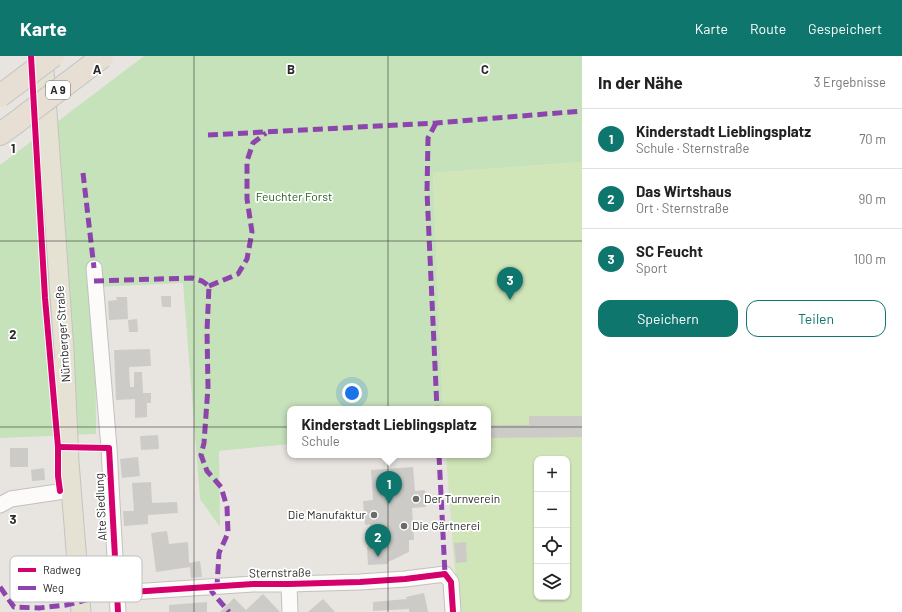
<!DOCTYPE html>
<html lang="de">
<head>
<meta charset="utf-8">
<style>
  :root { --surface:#fff; --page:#f2f2f2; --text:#222; --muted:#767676; --line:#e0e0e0; --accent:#0f766e }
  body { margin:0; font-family:Barlow,sans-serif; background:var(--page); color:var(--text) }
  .controls { position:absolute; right:12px; bottom:12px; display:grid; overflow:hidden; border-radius:8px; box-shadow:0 1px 3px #0004 }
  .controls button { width:36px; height:36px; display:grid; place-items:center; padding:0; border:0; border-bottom:1px solid var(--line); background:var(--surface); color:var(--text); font:20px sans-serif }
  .you { position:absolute; left:352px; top:337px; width:14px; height:14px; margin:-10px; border:3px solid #fff; border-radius:50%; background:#1a73e8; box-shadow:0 0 0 6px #1a73e833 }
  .badge { display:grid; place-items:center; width:26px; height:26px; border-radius:50%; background:var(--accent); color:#fff; font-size:13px; font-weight:700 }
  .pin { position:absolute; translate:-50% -33px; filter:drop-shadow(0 1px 2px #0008) }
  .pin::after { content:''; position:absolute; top:21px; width:14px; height:12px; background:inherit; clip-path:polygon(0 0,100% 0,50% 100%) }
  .popup { position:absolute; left:287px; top:350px; width:204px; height:52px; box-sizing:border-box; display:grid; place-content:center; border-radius:8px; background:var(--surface); filter:drop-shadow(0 1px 3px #0005); font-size:13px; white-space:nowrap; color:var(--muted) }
  .popup b { font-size:15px; color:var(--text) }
  .popup::after { content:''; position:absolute; left:50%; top:100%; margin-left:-8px; border:8px solid transparent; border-top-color:var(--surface) }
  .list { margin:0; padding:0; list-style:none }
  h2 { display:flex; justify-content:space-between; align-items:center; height:52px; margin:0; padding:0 16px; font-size:17px }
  h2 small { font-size:13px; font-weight:400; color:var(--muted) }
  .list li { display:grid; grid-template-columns:26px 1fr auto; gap:12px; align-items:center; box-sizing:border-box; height:60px; padding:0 16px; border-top:1px solid var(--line) }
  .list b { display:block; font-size:15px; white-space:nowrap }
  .list p { margin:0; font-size:13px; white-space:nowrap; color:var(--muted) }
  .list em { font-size:13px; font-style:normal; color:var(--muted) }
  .actions { display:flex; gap:8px; padding:12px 16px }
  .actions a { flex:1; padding:9px 0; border:1px solid var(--accent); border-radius:12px; text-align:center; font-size:14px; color:var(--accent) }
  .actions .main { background:var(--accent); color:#fff }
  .icon { flex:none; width:22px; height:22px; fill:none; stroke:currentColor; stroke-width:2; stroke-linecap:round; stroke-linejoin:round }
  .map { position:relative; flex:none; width:582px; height:556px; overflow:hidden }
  header { display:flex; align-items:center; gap:24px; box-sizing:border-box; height:56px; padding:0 20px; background:var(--accent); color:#fff }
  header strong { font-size:19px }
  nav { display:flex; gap:22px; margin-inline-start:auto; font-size:14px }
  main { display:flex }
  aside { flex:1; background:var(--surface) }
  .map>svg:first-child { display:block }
  .green { fill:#c6e2bb }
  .pitch { fill:#d0e5b8; fill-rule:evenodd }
  .building { fill:#cdcbc7 }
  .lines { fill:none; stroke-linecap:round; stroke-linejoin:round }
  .minor-casing { stroke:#c2c1c1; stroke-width:17 }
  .major-casing { stroke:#c4c3c1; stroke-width:21 }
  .highway-casing { stroke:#c4c3c1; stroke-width:24 }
  .minor { stroke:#fcfbfa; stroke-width:15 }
  .major { stroke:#e5e2d4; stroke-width:19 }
  .highway { stroke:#e8dfd4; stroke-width:22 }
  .highway-bridge-casing { stroke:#c4c3c1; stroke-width:24; stroke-linecap:butt }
  .highway-bridge { stroke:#e8dfd4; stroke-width:22 }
  .quiet { stroke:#8e44ad; stroke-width:5; stroke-dasharray:10 5; stroke-linecap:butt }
  .cycleway-casing { stroke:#fff; stroke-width:8 }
  .cycleway { stroke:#d6006c; stroke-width:6 }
  .grid { fill:none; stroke:#2a2a2a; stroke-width:1; stroke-opacity:0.55 }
  .poi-dot { fill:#6c6b6a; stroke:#fff; stroke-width:1.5 }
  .labels { text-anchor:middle; stroke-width:3.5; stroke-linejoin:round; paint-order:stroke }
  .shield { fill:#fff; stroke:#6a6a6a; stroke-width:1 }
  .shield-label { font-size:11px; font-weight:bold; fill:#2a2a2a }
  .park-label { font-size:12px; fill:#24621e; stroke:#fff }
  .street-label { font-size:12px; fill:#2a2a2a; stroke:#fff }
  .poi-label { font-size:12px; fill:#2a2a2a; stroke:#fff; text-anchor:start }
  .key { fill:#fff; stroke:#bfbfbf; stroke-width:1 }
  .key-label { font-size:11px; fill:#2a2a2a }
  .grid-label { font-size:13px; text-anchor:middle; font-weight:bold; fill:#2a2a2a; stroke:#fff; stroke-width:3.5; stroke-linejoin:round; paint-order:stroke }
</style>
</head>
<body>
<header>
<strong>Karte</strong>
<nav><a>Karte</a><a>Route</a><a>Gespeichert</a></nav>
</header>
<main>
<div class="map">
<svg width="582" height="556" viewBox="0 0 582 556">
  <rect width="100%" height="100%" fill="#e8e5e0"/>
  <polygon class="green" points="144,0 582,0 582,106 433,117 443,353 290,353 290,388 219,395 220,471 200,443 183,227 95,231 96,378 0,382 0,109"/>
  <path class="pitch" d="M582 106V556H460L454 506 446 399H488V353H443L433 117ZM537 403H567V541H537Z"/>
  <g class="building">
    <polygon points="161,240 171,240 171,251 162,251"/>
    <polygon points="116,241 127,241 128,263 109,264 108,245 117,244"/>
    <polygon points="137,263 138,276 129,276 128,264"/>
    <polygon points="150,293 151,310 129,311 130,331 134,331 134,316 142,316 143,337 151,337 151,347 147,347 147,361 135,362 135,343 116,344 114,294"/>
    <polygon points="529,360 582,360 582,381 488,382 488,369 529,369"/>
    <polygon points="158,379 159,393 141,394 140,380"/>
    <rect x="10" y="392" width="18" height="19"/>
    <polygon points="138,401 140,420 122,422 120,403"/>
    <polygon points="413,411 415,435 425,434 426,451 412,452 414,484 409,484 409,496 388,506 388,508 368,509 367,491 372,490 370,468 365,469 363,445 373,444 371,414"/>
    <polygon points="44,412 45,424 32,425 31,414"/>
    <polygon points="151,426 152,447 177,446 178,457 148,459 148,468 124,470 123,455 134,455 132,427"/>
    <polygon points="167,475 169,488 188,486 189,507 200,505 202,521 191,522 190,511 156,516 151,477"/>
    <polygon points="466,486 467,506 456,507 454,487"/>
    <polygon points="424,537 428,556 409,556 409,553 373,555 373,546 407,543 406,541"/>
    <polygon points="263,538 280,556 220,556 234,542 246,554"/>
    <polygon points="323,543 335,556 308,556"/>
    <polygon points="207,546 207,556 169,556 169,549"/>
  </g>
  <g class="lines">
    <defs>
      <g id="minor">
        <polyline points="94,212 109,392 118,556"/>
        <polyline points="0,449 11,443 71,434"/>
        <polyline points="289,528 290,556"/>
        <polyline points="116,537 253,528 289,528 360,526 405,523 445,518 451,526 453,556"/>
      </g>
      <polyline id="major" points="43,0 64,295 69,406 81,556"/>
      <polyline id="highway" points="0,78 14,68"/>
    </defs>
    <use href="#minor" class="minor-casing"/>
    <use href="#major" class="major-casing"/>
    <use href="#highway" class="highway-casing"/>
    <use href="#minor" class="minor"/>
    <use href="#major" class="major"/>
    <use href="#highway" class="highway"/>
    <defs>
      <g id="highway-bridge">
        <polyline points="0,40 53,0"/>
        <polyline points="14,68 102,1"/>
      </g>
    </defs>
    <use href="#highway-bridge" class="highway-bridge-casing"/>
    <use href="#highway-bridge" class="highway-bridge"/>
    <g class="quiet">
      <polyline points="436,67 428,82 427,136 437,353"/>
      <polyline points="208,79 436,67 582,55"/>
      <polyline points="83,117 94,212"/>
      <polyline points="94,225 192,222 202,225 209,230 207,275 208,331 204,387 201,399 207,415 221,431 227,451 228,477 219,497 217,530"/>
      <polyline points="209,230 238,218 247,203 252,176 247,143 247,105 253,87 266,77"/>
      <polyline points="439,399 445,518"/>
      <polyline points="211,530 212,536 229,556"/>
      <polyline points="0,531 14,551 39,552 66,549 98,541"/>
    </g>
    <defs>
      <g id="cycleway">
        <polyline points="31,0 45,242 58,391 58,420 60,435"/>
        <polyline points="58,391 109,392 118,556"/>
        <polyline points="116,537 253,528 289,528 360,526 405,523 445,518 451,526 453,556"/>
      </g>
    </defs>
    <use href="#cycleway" class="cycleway-casing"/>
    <use href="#cycleway" class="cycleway"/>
  </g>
  <path class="grid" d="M194 0V556M388 0V556M0 185H582M0 371H582"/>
  <g class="poi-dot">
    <circle cx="416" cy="443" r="4"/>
    <circle cx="374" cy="459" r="4"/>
    <circle cx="404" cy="470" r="4"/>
  </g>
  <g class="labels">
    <rect class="shield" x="46" y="25" width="24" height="18" rx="3"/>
    <g class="shield-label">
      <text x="58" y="38">A 9</text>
    </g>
    <g class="park-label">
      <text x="294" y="145">Feuchter Forst</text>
    </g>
    <g class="street-label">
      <text transform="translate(63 278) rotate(-94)" y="4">Nürnberger Straße</text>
      <text transform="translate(101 451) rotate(-93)" y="4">Alte Siedlung</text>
      <text transform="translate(280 517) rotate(-1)" y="4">Sternstraße</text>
    </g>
    <g class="poi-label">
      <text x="424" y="447">Der Turnverein</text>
      <text x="366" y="463" text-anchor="end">Die Manufaktur</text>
      <text x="412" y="474">Die Gärtnerei</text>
    </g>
  </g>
  <rect x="10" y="500" width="132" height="46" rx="6" class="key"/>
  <rect x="18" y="512" width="18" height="4" fill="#d6006c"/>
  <rect x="18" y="530" width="18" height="4" fill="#8e44ad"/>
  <g class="key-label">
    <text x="43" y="518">Radweg</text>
    <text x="43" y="536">Weg</text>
  </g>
  <g class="grid-label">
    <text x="97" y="18">A</text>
    <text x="291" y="18">B</text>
    <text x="485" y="18">C</text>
    <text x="13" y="97">1</text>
    <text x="13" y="283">2</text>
    <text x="13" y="468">3</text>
  </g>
</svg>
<div class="controls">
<button>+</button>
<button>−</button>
<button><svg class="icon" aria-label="locate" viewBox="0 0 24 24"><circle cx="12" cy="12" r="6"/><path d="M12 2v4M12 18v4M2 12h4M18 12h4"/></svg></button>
<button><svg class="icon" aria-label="layers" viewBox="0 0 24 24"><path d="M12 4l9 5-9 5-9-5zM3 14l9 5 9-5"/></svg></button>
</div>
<div class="you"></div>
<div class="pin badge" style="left:389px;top:448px">1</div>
<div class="popup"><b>Kinderstadt Lieblingsplatz</b>Schule</div>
<div class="pin badge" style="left:378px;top:501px">2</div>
<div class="pin badge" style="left:510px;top:244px">3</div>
</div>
<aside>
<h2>In der Nähe<small>3 Ergebnisse</small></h2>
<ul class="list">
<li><span class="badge">1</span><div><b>Kinderstadt Lieblingsplatz</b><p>Schule · Sternstraße</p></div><em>70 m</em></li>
<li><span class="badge">2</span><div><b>Das Wirtshaus</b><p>Ort · Sternstraße</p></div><em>90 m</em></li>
<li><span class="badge">3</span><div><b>SC Feucht</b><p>Sport</p></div><em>100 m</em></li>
</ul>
<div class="actions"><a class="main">Speichern</a><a>Teilen</a></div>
</aside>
</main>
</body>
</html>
